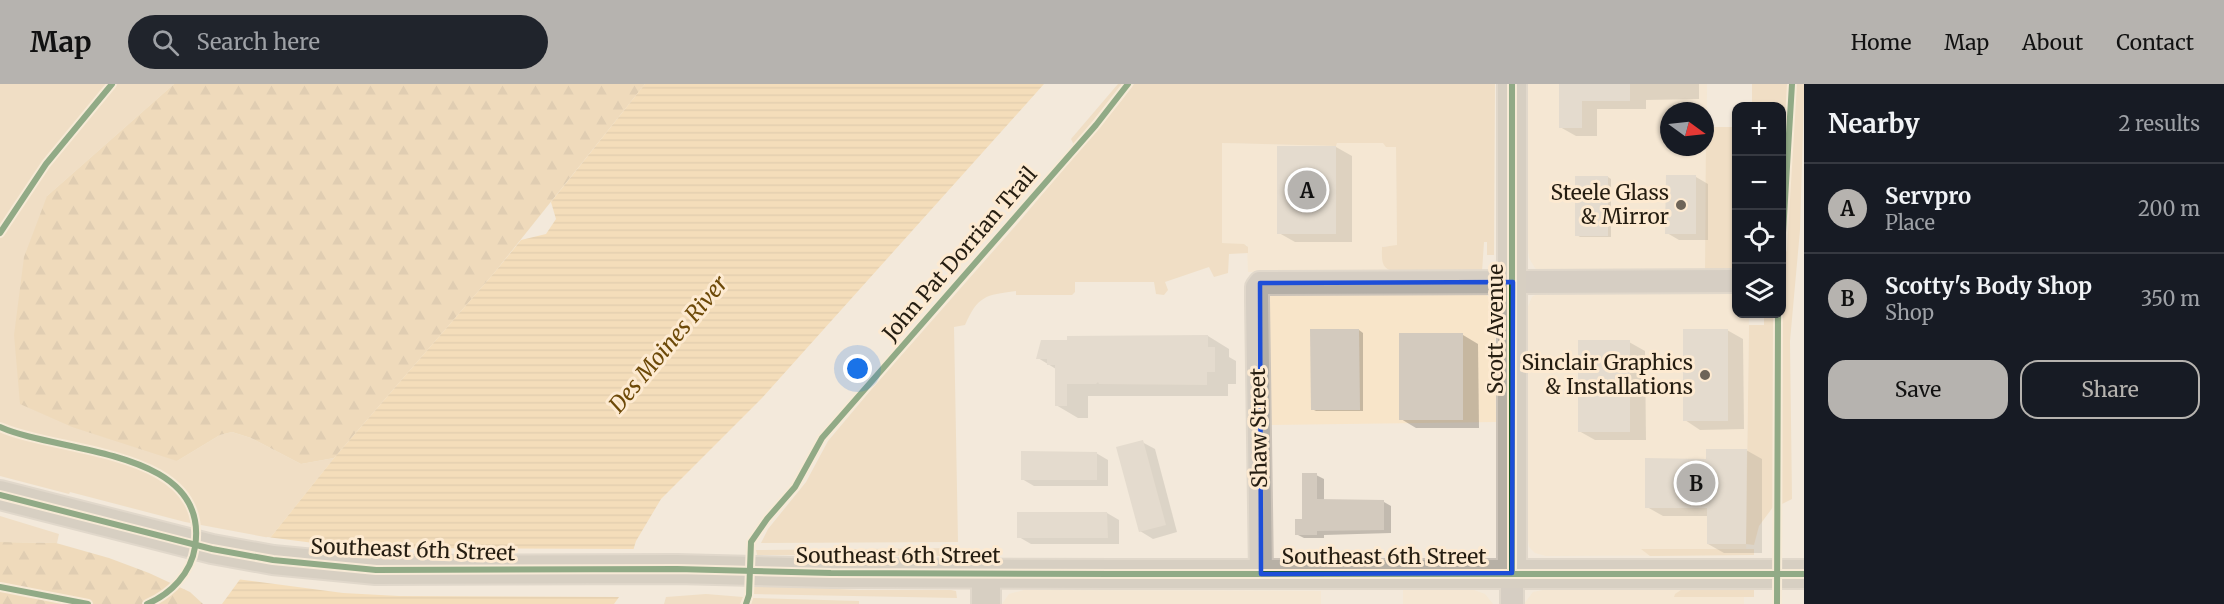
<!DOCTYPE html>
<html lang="en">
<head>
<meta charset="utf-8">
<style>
  :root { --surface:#171b24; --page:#20242c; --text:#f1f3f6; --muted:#9ea1a6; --line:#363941; --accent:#b6b3af }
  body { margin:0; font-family:Merriweather,serif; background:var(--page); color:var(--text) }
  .controls { position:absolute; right:18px; top:18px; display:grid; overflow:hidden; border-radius:12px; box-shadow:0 2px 4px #0004 }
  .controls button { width:54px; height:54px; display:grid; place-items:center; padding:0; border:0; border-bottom:2px solid var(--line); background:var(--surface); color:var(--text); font:30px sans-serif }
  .compass { position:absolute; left:1660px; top:18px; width:54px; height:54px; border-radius:50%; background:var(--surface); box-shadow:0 2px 4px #0004; rotate:105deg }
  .you { position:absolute; left:858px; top:285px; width:21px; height:21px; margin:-15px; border:4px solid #fff; border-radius:50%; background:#1a73e8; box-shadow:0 0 0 9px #1a73e833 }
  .badge { display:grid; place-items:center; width:39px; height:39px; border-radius:50%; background:var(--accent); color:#111; font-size:20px; font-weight:700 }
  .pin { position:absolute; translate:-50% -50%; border:3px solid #fff; box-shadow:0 2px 6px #0006 }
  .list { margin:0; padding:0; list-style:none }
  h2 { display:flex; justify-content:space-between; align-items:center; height:78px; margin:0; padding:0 24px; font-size:26px }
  h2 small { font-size:20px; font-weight:400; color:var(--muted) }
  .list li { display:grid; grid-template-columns:39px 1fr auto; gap:18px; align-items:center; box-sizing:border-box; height:90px; padding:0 24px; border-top:2px solid var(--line) }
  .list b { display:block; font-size:22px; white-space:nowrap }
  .list p { margin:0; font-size:20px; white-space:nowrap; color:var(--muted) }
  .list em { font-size:20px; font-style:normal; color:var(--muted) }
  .actions { display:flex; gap:12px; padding:18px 24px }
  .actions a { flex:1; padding:14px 0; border:2px solid var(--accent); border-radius:18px; text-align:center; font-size:21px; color:var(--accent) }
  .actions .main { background:var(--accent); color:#111 }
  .icon { flex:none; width:33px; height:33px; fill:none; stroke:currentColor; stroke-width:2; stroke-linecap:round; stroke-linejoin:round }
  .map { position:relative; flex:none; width:1804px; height:520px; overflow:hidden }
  header { display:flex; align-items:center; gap:36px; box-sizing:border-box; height:84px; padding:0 30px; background:var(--accent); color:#111 }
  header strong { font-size:28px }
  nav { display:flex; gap:33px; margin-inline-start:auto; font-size:21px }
  .search { width:420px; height:54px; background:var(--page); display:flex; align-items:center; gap:15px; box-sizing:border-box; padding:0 21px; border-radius:33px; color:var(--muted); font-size:22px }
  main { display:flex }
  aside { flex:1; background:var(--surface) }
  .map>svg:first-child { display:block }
  .built { fill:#f8e5c9; fill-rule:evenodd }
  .green { fill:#edd1ab }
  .forest { fill:url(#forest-firs) }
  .water { fill:url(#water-rules) }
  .pier { fill:#f3e9db }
  .shadow { fill:#0003 }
  .building { fill:#d3cabe }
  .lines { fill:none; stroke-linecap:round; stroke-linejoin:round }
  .minor-casing { stroke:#ccc3b8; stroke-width:26 }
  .major-casing { stroke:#ccc3b8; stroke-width:32 }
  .minor { stroke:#b3aea6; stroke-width:22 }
  .major { stroke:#b7b0a5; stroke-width:28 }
  .cycleway-casing { stroke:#fdead1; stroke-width:10 }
  .cycleway { stroke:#1b5e20; stroke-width:6 }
  .marked { fill:none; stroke:#1d4ed8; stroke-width:4.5; stroke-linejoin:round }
  .poi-dot { fill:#6d6458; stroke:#fdead1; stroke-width:2 }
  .labels { text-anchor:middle; stroke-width:6; stroke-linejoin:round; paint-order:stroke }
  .poi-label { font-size:21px; fill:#251d11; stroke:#fdead1; text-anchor:end }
  .street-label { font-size:21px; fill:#251d11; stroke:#fdead1 }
  .water-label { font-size:22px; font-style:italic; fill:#6d4908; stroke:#fdead1 }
</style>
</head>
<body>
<header>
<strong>Map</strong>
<div class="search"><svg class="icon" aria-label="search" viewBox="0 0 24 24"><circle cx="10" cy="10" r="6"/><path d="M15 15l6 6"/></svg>Search here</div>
<nav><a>Home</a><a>Map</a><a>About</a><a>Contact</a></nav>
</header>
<main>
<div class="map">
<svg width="1804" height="520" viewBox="0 0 1804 520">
  <defs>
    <pattern id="forest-firs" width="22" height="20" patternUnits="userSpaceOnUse" patternTransform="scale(1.5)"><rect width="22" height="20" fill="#eac896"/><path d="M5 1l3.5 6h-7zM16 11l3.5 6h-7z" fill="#c9ab80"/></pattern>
    <pattern id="water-rules" width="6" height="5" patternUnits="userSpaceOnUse" patternTransform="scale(1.5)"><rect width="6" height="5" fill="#f6ce92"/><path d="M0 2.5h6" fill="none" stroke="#d3b07d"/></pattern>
  </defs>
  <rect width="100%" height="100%" fill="#f3e9db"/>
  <g class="built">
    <path d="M1527 0H1707L1705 187 1539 188 1535 184 1529 174 1527 154ZM1669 27H1705V63H1669Z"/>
    <polygon points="1222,59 1336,62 1337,59 1384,59 1396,63 1397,162 1383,162 1394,187 1248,188 1247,161 1222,159"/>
    <polygon points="1722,207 1736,209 1736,230 1749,230 1746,471 1546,472 1535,469 1529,463 1528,455 1527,225 1532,213 1539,209"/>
    <polygon points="1277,208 1485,209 1492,217 1495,231 1496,338 1264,341 1268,214"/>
    <polygon points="1024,506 1321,507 1321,520 1002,520 1009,510"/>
    <polygon points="1403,506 1474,506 1485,510 1493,520 1403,520"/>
    <polygon points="1543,506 1744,506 1744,520 1524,520 1533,508"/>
  </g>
  <g class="green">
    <polygon points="0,0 174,0 47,112 177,377 220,351 232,348 251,354 301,380 334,374 270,454 185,438 70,408 69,410 0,392"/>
    <polygon points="1118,0 1122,0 1074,61 1071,55"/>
    <path d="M1134 0H1495L1494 171H1487V158H1484L1482 188 1394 187C1380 185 1382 174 1382 163L1397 161 1396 63H1386L1383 59H1337L1336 62 1222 59V159L1244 160 1248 163V169L1229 170 1228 189 1214 193 1209 183 1165 198 1168 206 1164 211 1156 210 1154 198H1075V208L1072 211H1016V207C985 211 978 212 965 241L954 243 958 458 761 459 768 445 806 398 828 357 870 307 1018 139 1118 21Z"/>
    <polygon points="1752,0 1788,0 1782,116 1782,22 1752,22"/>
    <polygon points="1795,0 1804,0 1804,13 1800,146 1790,257 1792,415 1782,420 1782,220"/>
    <polygon points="1706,43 1736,43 1736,186 1705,187"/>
    <polygon points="1764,230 1774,230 1773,423 1759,442 1754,461 1746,460 1749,241 1764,241"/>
    <polygon points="0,432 59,450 57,459 0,458"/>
    <polygon points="957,464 956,472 757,471 756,466"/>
    <polygon points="1641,465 1754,465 1754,471 1650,472"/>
    <polygon points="753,501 859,506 951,506 956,507 957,514 750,510"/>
    <polygon points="1681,506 1754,506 1754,513 1674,513 1675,510"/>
    <polygon points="706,510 743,513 740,520 664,520 666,513"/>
    <polygon points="751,514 859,517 859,520 750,520"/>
  </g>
  <g class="forest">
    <polygon points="174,0 645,0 494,189 334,374 301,380 251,354 232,348 220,351 177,377 72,343 20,320 14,251 24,173 47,112"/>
    <polygon points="0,458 56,459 109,474 149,489 190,508 203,520 0,520"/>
  </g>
  <polygon class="water" points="645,0 1044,0 762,314 661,415 636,457 619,513 614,520 222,520 270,454 334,374 494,189 521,156 546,150 556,135 551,118"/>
  <polygon class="pier" points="267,453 314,459 385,464 637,465 622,513 399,512 343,509 236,495"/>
  <g class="shadow">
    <polygon points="1561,0 1699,0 1699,15 1646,16 1646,25 1597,25 1597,52 1576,52 1560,43"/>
    <polygon points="1279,63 1336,63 1352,72 1352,158 1295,158 1279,149"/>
    <polygon points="1608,93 1611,95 1611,153 1580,153 1577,151"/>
    <polygon points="1696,93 1708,100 1708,156 1679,156 1667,149"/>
    <polygon points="1359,246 1363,249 1363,327 1316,327 1312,325"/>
    <polygon points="1727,246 1743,255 1744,345 1700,346 1685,336"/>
    <polygon points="1463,251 1478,260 1479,344 1416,344 1401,335"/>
    <polygon points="1208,252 1229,265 1229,273 1236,277 1236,300 1228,300 1228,312 1088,312 1088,334 1078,334 1056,321 1056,285 1038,274"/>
    <polygon points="1629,258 1645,267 1646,356 1595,356 1579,347"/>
    <polygon points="1142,358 1155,365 1177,448 1153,455 1140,447"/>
    <polygon points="1746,366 1762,375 1762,469 1724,469 1708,460 1708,432 1663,432 1647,423 1708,376"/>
    <polygon points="1096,369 1108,376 1108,402 1034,402 1022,395"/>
    <polygon points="1316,391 1324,395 1324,417 1384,418 1391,422 1391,449 1324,451 1324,454 1304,454 1296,450 1303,436"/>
    <polygon points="1107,429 1119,436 1119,460 1031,460 1019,453"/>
  </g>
  <g class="building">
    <polygon points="1559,0 1630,0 1630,17 1582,17 1582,44 1559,44"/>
    <rect x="1277" y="62" width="59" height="88"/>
    <polygon points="1666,91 1696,91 1696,150 1665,150"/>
    <rect x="1575" y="92" width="33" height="60"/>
    <polygon points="1310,245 1359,245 1360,326 1311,326"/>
    <rect x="1683" y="245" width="45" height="92"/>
    <rect x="1399" y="249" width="64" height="87"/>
    <polygon points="1208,251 1208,263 1215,263 1215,288 1207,288 1207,301 1099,300 1098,298 1096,300 1067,300 1067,322 1055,322 1055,281 1047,281 1047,275 1036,275 1041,256 1067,256 1067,252"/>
    <rect x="1578" y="256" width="52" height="92"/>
    <polygon points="1143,356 1166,441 1139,448 1116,363"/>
    <polygon points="1706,365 1747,365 1746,460 1707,460 1707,424 1645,424 1645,374 1706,375"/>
    <polygon points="1021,367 1097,368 1097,396 1021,396"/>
    <polygon points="1302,389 1317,389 1317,415 1384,416 1384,446 1317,447 1317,451 1295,451 1295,435 1302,435"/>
    <polygon points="1017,428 1107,428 1108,454 1017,454"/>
  </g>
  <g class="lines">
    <defs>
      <g id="minor">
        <polyline points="1512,489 1512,520"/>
        <polyline points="1261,490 1257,216 1257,203 1260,199 1736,197"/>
      </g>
      <g id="major">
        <polyline points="1512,0 1512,489"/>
        <polyline points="0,411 212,465 273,476 376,486 677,485 831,489 1115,490 1804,490"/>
        <polyline points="986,520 986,489"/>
      </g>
    </defs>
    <use href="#minor" class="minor-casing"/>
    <use href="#major" class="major-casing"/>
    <use href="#minor" class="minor"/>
    <use href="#major" class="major"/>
    <defs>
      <g id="cycleway">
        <polyline points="1512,0 1512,489"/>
        <polyline points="0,149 46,80 112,0"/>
        <polyline points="1782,165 1792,0"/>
        <path d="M0 343C60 370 211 364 195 463 191 489 171 510 147 520"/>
        <polyline points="0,411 212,465 273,476 376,486 677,485 831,489 1115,490 1804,490"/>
        <polyline points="0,503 88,520"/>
        <polyline points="746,520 749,511 751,458 767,435 795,403 822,354 1096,41 1128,0"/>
        <polyline points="1777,520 1778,230"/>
      </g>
    </defs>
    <use href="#cycleway" class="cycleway-casing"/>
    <use href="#cycleway" class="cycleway"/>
  </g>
  <path d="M0 0H1804V520H0ZM1513 198 1512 489 1261 490 1260 199Z" fill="#f3e9db" fill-opacity=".55" fill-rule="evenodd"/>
  <path class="marked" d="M1513 198 1512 489 1261 490 1260 199Z"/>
  <g class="poi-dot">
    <circle cx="1681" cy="121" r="6"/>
    <circle cx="1705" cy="291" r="6"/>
  </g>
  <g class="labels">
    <g class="poi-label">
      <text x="1669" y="116">Steele Glass<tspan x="1669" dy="24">&amp; Mirror</tspan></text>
      <text x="1693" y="286">Sinclair Graphics<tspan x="1693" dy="24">&amp; Installations</tspan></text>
    </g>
    <g class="street-label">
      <text transform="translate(960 170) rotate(-49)" y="7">John Pat Dorrian Trail</text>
      <text transform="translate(1496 245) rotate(-90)" y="7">Scott Avenue</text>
      <text transform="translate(1259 344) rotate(-91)" y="7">Shaw Street</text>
      <text transform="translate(413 466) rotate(2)" y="7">Southeast 6th Street</text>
      <text x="898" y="479">Southeast 6th Street</text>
      <text x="1384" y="480">Southeast 6th Street</text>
    </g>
    <g class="water-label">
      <text transform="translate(668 260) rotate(-50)" y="8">Des Moines River</text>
    </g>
  </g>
</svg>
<div class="controls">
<button>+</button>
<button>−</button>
<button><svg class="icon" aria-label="locate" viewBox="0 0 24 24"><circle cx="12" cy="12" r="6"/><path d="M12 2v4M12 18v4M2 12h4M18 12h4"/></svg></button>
<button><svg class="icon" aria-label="layers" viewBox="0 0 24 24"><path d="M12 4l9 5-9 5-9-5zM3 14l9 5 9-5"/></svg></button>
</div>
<svg class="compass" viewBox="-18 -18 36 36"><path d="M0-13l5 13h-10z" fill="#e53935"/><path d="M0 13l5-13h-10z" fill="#9ea1a6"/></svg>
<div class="you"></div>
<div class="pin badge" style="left:1307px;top:106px">A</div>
<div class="pin badge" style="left:1696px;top:399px">B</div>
</div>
<aside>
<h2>Nearby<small>2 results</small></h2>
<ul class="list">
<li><span class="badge">A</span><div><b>Servpro</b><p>Place</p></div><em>200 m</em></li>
<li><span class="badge">B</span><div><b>Scotty's Body Shop</b><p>Shop</p></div><em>350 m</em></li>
</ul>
<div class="actions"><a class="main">Save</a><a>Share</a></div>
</aside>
</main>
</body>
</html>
